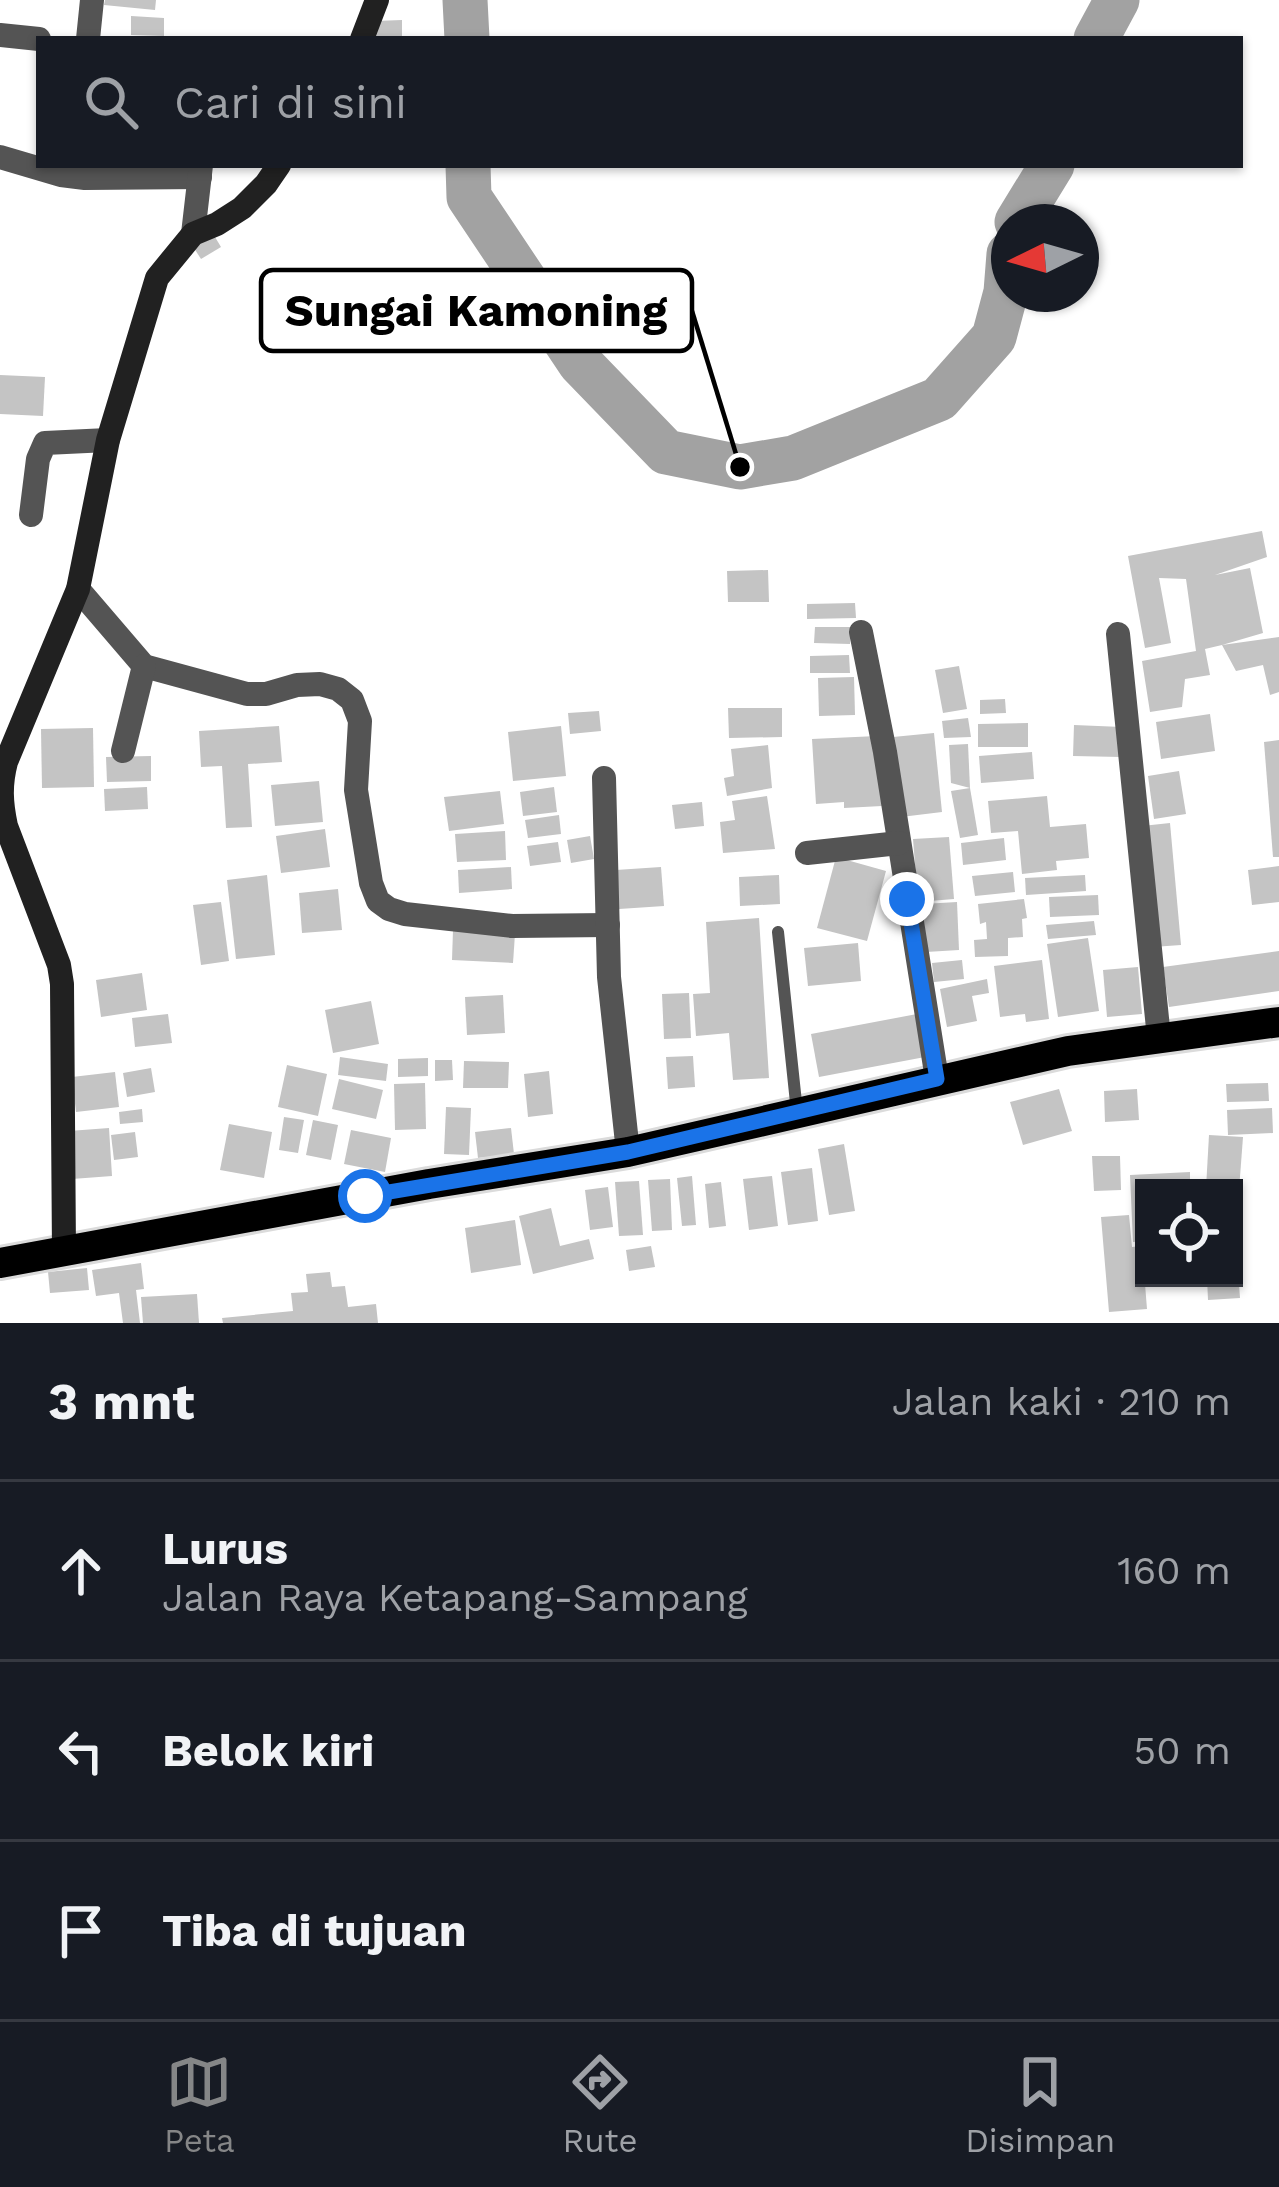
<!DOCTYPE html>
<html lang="id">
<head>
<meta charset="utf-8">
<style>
  :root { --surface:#171b24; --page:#20242c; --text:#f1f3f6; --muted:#9ea1a6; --line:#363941; --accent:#858687 }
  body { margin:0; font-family:"Work Sans",sans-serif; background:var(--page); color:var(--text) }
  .controls { position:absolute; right:36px; bottom:36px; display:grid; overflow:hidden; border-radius:0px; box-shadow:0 3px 9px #0004 }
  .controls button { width:108px; height:108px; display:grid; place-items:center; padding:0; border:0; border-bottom:3px solid var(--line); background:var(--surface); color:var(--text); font:60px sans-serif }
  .compass { position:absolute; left:991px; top:204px; width:108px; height:108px; border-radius:50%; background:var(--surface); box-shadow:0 3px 9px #0004; rotate:265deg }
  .stop { position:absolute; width:36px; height:36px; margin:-27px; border:9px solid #1a73e8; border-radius:50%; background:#fff }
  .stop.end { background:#1a73e8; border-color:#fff; box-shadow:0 3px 12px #0008 }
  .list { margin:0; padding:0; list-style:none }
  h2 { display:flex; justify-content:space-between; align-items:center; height:156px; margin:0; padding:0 48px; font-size:51px }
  h2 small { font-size:39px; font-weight:400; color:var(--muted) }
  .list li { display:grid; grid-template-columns:78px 1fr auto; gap:36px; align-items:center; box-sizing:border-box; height:180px; padding:0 48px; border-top:3px solid var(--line) }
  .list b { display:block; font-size:45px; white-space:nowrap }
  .list p { margin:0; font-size:39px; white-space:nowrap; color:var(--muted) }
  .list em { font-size:39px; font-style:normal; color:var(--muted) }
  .icon { flex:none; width:66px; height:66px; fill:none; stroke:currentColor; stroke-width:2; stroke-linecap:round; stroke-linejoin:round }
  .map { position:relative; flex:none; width:1279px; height:1323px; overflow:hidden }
  .search { position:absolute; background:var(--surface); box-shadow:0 3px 9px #0004; left:36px; right:36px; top:36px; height:132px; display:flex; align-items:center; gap:30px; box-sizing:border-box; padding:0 42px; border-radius:0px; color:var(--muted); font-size:45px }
  .sheet { height:696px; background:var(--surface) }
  nav { display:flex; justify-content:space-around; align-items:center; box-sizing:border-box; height:168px; border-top:3px solid var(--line); background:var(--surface); font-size:33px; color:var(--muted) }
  nav a { display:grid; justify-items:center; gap:6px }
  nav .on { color:var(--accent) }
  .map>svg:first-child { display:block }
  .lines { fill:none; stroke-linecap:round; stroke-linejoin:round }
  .river { stroke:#a2a2a2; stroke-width:45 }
  .building { fill:#c4c4c4 }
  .primary-casing { stroke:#dbdbdb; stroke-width:36 }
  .lane { stroke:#545454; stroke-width:12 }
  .street { stroke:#545454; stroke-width:24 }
  .secondary { stroke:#212121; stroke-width:24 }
  .primary { stroke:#000; stroke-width:30 }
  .route { stroke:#1a73e8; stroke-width:15 }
  .leader { fill:none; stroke:#000; stroke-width:4.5 }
  .callout-dot { fill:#000; stroke:#fff; stroke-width:4.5 }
  .callout { fill:#fff; stroke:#000; stroke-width:4.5 }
  .callout-label { font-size:45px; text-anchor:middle; font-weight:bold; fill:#000 }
</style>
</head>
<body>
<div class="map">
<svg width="1279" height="1323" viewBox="0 0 1279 1323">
  <rect width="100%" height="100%" fill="#fff"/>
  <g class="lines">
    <g class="river">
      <polyline points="465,0 467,39"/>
      <polyline points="1096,39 1117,0"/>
      <polyline points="468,165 469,197 580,363 666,452 740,467 793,458 939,399 994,337 1006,292 1009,254"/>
      <polyline points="1017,222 1052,165"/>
    </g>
  </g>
  <g class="building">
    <polygon points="105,0 156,0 155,10 104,5"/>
    <polygon points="131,16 164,18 164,36 131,35"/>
    <polygon points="402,20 402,39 375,39 375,21"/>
    <polygon points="212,232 221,247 201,259 192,245"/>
    <polygon points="0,375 45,377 43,416 0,414"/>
    <polygon points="1262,531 1267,557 1215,575 1250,568 1263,633 1222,645 1279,637 1279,692 1270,695 1263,665 1236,671 1222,645 1205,649 1210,675 1185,679 1182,707 1150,712 1142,661 1196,651 1186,579 1159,578 1171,643 1145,648 1128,556"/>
    <polygon points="768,570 769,602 728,602 727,571"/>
    <polygon points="855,603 856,618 807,619 807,604"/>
    <polygon points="815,627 851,627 850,644 814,643"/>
    <polygon points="849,655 850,673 810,673 810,656"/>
    <polygon points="959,666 967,709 943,713 935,670"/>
    <polygon points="854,677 855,715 819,716 818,678"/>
    <polygon points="1005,699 1006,713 980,714 980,700"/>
    <polygon points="728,708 782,708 782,737 729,738"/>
    <polygon points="599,711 601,731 570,734 568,713"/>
    <polygon points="1210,714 1215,751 1161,759 1156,722"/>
    <polygon points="968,718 971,737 944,738 942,721"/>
    <polygon points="1028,723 1028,747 978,747 978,724"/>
    <polygon points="1074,725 1122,727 1121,757 1073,756"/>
    <polygon points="279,726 282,762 248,764 252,827 226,828 222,766 201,767 199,731"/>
    <polygon points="561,726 566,776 513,781 508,732"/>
    <polygon points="93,728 94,787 42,788 41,729"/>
    <polygon points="934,733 942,812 901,817 893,737"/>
    <polygon points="877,736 882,806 844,808 844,802 816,804 812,739"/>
    <polygon points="1279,740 1279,857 1273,857 1264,742"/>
    <polygon points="968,744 970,788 951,783 949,745"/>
    <polygon points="768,745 772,788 727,796 724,778 734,776 731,749"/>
    <polygon points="1032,752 1034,779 981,783 979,756"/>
    <polygon points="151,756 151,781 107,782 106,757"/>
    <polygon points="1179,771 1186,814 1154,819 1148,776"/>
    <polygon points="319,781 323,822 275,826 271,785"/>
    <polygon points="147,787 148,809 105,811 104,789"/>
    <polygon points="554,787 557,812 523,816 520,792"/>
    <polygon points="970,788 978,835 960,838 951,791"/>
    <polygon points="500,791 504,824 449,831 444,797"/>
    <polygon points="767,796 775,849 723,853 720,822 735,820 732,801"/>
    <polygon points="1047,796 1050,827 1086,824 1089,858 1056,861 1057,870 1022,874 1018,831 991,833 988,801"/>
    <polygon points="702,802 704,826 675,829 672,805"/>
    <polygon points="559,815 561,834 528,838 525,820"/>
    <polygon points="1170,823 1181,945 1153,947 1142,826"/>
    <polygon points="325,829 330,867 281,873 276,836"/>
    <polygon points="505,831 506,860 457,862 455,834"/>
    <polygon points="590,836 594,859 571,863 567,840"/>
    <polygon points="949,837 954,899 918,902 913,839"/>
    <polygon points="1004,838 1006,860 963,865 961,843"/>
    <polygon points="558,842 561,862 530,866 527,846"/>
    <polygon points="836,857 886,871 867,941 817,928"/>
    <polygon points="1279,866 1279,902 1252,905 1248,870"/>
    <polygon points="511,867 512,889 459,893 458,870"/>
    <polygon points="661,867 664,906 619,909 616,870"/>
    <polygon points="1013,872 1015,892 975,896 972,876"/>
    <polygon points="267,875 275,955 236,959 227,880"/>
    <polygon points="779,875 780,904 740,906 739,877"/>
    <polygon points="1085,875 1086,891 1026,895 1025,878"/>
    <polygon points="338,889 342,930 302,933 299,893"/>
    <polygon points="1098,895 1099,915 1050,917 1049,897"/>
    <polygon points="1024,899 1027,918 1022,919 1023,937 1008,938 1008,956 975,957 974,940 987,939 986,922 980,924 978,904"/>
    <polygon points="221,902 229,961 201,965 193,905"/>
    <polygon points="957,902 959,950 926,952 923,904"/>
    <polygon points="759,918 769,1078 733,1080 729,1033 696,1036 693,994 710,993 706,922"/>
    <polygon points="1094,921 1096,935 1048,939 1046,925"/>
    <polygon points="453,930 515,934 513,963 452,960"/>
    <polygon points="1088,938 1099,1011 1058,1017 1047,944"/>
    <polygon points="858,943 861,981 808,986 804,948"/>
    <polygon points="1279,951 1279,991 1169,1007 1163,967"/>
    <polygon points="962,960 964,979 934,982 932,963"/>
    <polygon points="1042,960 1049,1019 1026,1022 1025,1014 1000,1017 994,966"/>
    <polygon points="1138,967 1142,1014 1107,1017 1103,970"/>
    <polygon points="142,973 147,1010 101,1017 96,980"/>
    <polygon points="987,979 989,993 972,996 977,1021 947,1027 940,989"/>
    <polygon points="689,993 691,1038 664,1039 662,994"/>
    <polygon points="503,995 505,1033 467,1035 465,997"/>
    <polygon points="371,1001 379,1044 333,1053 325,1010"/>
    <polygon points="168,1014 172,1043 135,1047 132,1018"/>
    <polygon points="917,1014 925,1057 819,1077 811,1034"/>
    <polygon points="693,1056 695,1087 668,1089 666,1057"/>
    <polygon points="340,1057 388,1064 386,1081 338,1075"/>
    <polygon points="428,1058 428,1076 398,1077 398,1059"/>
    <polygon points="435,1060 452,1060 453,1080 435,1081"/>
    <polygon points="464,1061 509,1062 508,1088 463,1088"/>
    <polygon points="287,1065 327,1074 318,1116 278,1107"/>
    <polygon points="151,1068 155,1092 127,1097 123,1073"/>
    <polygon points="549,1071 553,1114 528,1117 524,1074"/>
    <polygon points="115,1072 119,1107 76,1112 72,1077"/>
    <polygon points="339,1079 383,1090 376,1119 332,1109"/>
    <polygon points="425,1083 426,1129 395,1130 394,1084"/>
    <polygon points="1268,1083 1269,1101 1227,1102 1226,1084"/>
    <polygon points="1059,1089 1072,1131 1023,1145 1010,1102"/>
    <polygon points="1137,1089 1139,1120 1105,1122 1104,1091"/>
    <polygon points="446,1107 471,1108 469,1155 444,1154"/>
    <polygon points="1272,1108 1273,1133 1228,1135 1227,1110"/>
    <polygon points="142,1109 143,1122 120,1124 119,1112"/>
    <polygon points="284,1117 304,1120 298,1153 279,1150"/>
    <polygon points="313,1120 338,1125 331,1160 306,1155"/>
    <polygon points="229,1124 272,1132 264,1178 220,1170"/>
    <polygon points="109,1128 112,1176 72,1179 69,1131"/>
    <polygon points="511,1128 514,1154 478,1158 475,1132"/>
    <polygon points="351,1130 391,1138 385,1172 344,1164"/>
    <polygon points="135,1132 138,1157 114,1160 111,1135"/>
    <polygon points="1209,1135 1243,1137 1239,1190 1206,1188"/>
    <polygon points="844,1144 855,1211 829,1215 818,1149"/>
    <polygon points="1092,1156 1120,1156 1121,1190 1094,1191"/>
    <polygon points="812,1168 818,1221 788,1225 781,1172"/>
    <polygon points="1190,1172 1190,1188 1144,1188 1144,1241 1133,1242 1130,1175"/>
    <polygon points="692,1176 696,1225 682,1226 677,1178"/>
    <polygon points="772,1176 778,1226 749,1230 743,1179"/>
    <polygon points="670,1179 672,1230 652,1231 648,1180"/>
    <polygon points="639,1181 643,1235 619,1236 615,1182"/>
    <polygon points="721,1182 726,1226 709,1228 705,1184"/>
    <polygon points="608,1187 613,1227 590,1230 585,1190"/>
    <polygon points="551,1208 560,1246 589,1239 594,1259 533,1274 519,1216"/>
    <polygon points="1129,1215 1132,1247 1142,1246 1147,1309 1109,1312 1101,1217"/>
    <polygon points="515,1220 521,1265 471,1273 465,1228"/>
    <polygon points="651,1246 655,1267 629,1271 626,1250"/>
    <polygon points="1234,1256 1237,1256 1240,1298 1208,1300 1207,1278 1234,1278"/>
    <polygon points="141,1263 144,1289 136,1290 140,1323 123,1323 119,1293 96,1296 92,1270"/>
    <polygon points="87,1268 89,1290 50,1293 48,1272"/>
    <polygon points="330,1272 332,1287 345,1286 348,1307 376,1304 378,1323 223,1323 222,1318 293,1311 291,1293 308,1292 306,1274"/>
    <polygon points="197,1294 199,1323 143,1323 141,1297"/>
  </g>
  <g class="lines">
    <defs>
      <polyline id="primary" points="0,1263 429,1184 628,1152 1068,1051 1279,1022"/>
    </defs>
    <use href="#primary" class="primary-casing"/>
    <polyline class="lane" points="778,932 797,1112"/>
    <g class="street">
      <polyline points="0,35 39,39"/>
      <polyline points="88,39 92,0"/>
      <polyline points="0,157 61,175 85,178 200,177"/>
      <polyline points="193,234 201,165"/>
      <polyline points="31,515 38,459 45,443 108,440"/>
      <polyline points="78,589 144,666 247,694 266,694 297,685 320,684 338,689 352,700 360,721 356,790 371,883 378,901 389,909 405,914 512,926 608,925"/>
      <polyline points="861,632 885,752 937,1079"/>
      <polyline points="1118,634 1159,1038"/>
      <polyline points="123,751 144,666"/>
      <polyline points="604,778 609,977 628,1152"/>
      <polyline points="807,853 899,843"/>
    </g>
    <g class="secondary">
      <polyline points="362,39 377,0"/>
      <path d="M64 1252 62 984 59 965 6 826C1 803 0 785 6 762L78 589 108 440 157 278 193 234 217 224 242 208 266 184 279 165"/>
    </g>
    <use href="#primary" class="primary"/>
  </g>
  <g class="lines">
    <polyline class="route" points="365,1196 628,1152 937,1079 907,899"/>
  </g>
  <path class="leader" d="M740 467L692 311"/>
  <circle class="callout-dot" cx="740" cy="467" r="12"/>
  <rect class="callout" x="261" y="270" width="431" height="81" rx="12"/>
  <g class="callout-label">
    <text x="476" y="326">Sungai Kamoning</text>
  </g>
</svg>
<div class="controls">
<button><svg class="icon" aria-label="locate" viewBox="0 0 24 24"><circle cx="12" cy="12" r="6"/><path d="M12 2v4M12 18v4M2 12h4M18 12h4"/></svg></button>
</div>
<svg class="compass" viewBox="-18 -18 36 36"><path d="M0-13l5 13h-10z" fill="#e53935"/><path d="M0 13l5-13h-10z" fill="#9ea1a6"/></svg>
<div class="stop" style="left:365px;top:1196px"></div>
<div class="stop end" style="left:907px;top:899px"></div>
<div class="search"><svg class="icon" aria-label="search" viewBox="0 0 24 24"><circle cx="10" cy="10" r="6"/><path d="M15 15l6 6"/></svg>Cari di sini</div>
</div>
<section class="sheet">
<h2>3 mnt<small>Jalan kaki · 210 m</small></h2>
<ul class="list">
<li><svg class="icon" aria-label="ahead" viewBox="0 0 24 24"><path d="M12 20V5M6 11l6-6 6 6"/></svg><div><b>Lurus</b><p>Jalan Raya Ketapang-Sampang</p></div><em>160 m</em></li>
<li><svg class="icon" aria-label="left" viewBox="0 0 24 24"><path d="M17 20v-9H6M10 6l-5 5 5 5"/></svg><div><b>Belok kiri</b></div><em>50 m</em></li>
<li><svg class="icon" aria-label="arrive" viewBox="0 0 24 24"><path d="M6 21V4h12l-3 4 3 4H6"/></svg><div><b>Tiba di tujuan</b></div></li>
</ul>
</section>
<nav>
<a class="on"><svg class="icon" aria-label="map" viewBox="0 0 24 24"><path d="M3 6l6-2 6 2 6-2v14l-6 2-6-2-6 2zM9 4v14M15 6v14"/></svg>Peta</a>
<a><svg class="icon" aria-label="directions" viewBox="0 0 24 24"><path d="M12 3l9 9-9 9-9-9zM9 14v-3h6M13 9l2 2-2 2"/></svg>Rute</a>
<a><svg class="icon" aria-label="saved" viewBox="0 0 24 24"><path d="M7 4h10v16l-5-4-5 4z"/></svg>Disimpan</a>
</nav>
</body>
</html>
